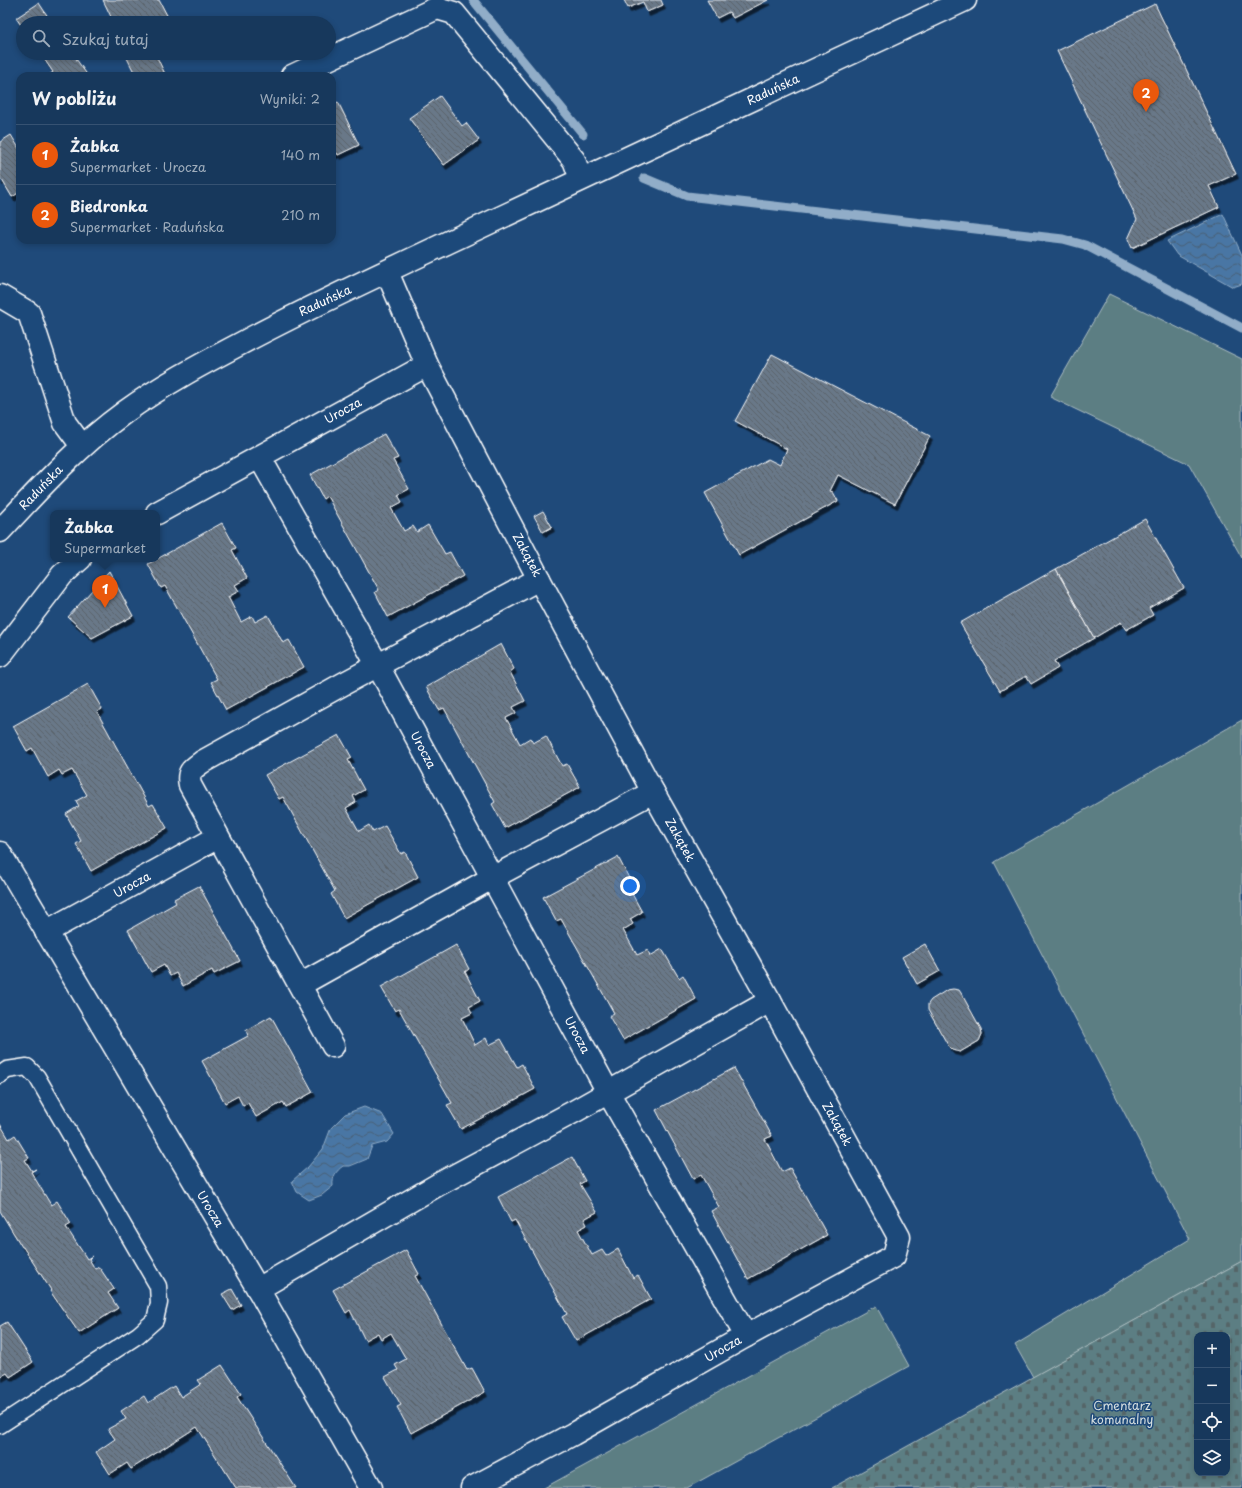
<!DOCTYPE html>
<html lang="pl">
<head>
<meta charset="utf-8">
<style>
  :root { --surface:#17385c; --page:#203f62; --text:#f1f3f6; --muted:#9eacbb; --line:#365272; --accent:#ea580c }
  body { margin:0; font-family:"Playpen Sans",sans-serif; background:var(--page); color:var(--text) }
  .controls { position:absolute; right:12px; bottom:12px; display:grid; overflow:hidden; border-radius:8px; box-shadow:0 2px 6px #0003 }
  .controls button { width:36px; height:36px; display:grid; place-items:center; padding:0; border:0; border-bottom:1px solid var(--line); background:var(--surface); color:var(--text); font:20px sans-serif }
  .you { position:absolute; left:630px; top:886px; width:14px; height:14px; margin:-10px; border:3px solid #fff; border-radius:50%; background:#1a73e8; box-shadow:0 0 0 6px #1a73e833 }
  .badge { display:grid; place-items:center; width:26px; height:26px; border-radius:50%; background:var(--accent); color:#fff; font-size:13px; font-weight:700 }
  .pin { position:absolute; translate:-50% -33px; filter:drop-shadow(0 1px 2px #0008) }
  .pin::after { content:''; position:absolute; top:21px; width:14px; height:12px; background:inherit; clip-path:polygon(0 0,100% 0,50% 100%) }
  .popup { position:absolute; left:50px; top:510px; width:110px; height:52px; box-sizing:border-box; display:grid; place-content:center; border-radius:8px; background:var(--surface); filter:drop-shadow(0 1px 3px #0005); font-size:13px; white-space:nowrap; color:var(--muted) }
  .popup b { font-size:15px; color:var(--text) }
  .popup::after { content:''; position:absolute; left:50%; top:100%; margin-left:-8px; border:8px solid transparent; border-top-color:var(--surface) }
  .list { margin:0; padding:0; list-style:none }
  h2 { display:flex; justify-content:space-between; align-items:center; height:52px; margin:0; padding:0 16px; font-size:17px }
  h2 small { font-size:13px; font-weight:400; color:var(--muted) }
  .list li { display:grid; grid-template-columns:26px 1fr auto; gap:12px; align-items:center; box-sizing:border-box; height:60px; padding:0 16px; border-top:1px solid var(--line) }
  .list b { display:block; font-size:15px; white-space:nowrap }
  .list p { margin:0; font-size:13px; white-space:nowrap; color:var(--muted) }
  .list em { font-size:13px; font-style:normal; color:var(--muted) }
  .icon { flex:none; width:22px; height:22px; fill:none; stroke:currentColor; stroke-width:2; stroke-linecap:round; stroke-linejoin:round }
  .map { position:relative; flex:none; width:1242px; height:1488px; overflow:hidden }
  .search { position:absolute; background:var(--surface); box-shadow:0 2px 6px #0003; left:16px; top:16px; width:320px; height:44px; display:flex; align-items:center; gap:10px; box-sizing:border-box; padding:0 14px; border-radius:22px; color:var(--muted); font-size:15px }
  .panel { position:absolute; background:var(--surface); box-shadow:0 2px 6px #0003; left:16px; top:72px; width:320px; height:172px; border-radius:12px }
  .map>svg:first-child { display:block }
  .grass { fill:#5c7e83; stroke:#aebec1 }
  .cemetery { fill:url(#cemetery-stones); stroke:#aebec1; fill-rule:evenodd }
  .water { fill:url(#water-waves); stroke:#91adc8 }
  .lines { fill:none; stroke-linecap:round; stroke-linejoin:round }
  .stream { stroke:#91adc8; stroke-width:9 }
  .building { fill:url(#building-back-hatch); stroke:#fff; filter:url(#shadow) }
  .service-casing { stroke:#fff; stroke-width:19 }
  .minor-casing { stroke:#fff; stroke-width:25 }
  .tertiary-casing { stroke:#fff; stroke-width:25 }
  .service { stroke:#1f4a7a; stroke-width:16 }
  .minor { stroke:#1f4a7a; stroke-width:22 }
  .tertiary { stroke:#1f4a7a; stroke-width:22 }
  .labels { text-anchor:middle; stroke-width:3; stroke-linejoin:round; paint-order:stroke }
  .street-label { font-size:12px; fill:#fff; stroke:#1f4a7a }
  .park-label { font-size:12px; fill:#d6dfe0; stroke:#1f4a7a }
</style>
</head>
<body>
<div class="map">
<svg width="1242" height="1488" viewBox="0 0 1242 1488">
  <defs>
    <pattern id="cemetery-stones" width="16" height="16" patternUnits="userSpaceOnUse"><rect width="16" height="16" fill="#5c7e83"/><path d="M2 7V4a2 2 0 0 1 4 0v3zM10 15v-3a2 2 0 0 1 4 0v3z" fill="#546568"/></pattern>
    <pattern id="water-waves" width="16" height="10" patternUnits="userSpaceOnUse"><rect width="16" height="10" fill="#4876a4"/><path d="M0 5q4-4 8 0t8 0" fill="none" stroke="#4a5f74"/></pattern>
    <pattern id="building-back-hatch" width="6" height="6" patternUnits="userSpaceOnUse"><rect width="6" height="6" fill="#697888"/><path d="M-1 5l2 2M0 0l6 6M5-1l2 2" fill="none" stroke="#5a626a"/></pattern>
    <filter id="shadow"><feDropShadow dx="2.5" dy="4.5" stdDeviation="0" flood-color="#0009"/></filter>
  </defs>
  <rect width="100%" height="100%" fill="#1f4a7a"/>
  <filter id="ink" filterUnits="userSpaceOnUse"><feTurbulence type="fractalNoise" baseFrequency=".025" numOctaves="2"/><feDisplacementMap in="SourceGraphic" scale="8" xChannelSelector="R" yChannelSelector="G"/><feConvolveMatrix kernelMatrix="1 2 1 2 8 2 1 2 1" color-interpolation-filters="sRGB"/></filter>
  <g filter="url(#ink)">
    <g class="grass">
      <polygon points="1109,294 1242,359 1242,558 1189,464 1050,397"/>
      <polygon points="1242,720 1242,1261 1033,1377 1015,1345 1190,1239 994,862"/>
      <polygon points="876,1306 909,1366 687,1488 544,1488"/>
    </g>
    <path class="cemetery" d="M1242 1261V1488H832ZM1197 1335H1227V1473H1197Z"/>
    <g class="water">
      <polygon points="1223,214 1242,255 1242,284 1233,287 1177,255 1167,241"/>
      <path d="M364 1107 382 1114 394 1134 387 1142 372 1146 367 1159 350 1166H343C336 1171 332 1177 333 1186L322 1195 309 1200 297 1192 292 1181 308 1167 323 1149 331 1128 345 1114Z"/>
    </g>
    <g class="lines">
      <g class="stream">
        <polyline points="473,0 583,134"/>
        <polyline points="644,178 687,196 1063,239 1085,245 1242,328"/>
      </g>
    </g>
    <g class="building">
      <polygon points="103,0 159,0 171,23 114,23"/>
      <polygon points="624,0 661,0 663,5 647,12 643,2 628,8"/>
      <polygon points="707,0 768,0 733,18 729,12 717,18"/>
      <polygon points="39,3 52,23 23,23 23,28 16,18"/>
      <polygon points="1155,4 1236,174 1209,186 1219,207 1132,248 1128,239 1137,219 1057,51"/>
      <polygon points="40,53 72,53 88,76 48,76 53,72"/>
      <polygon points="128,53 155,53 165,74 160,76 136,76 125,54"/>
      <polygon points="440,96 462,126 466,123 479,140 444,165 409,118"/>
      <polygon points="338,102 359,145 338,155 337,153 332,155 332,105"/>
      <polygon points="11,135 20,150 20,192 12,197 2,180 0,181 0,142"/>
      <polygon points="772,354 930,436 895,504 838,475 830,491 833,492 838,501 739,555 705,493 768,459 780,465 787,449 735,421"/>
      <polygon points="384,434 398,458 393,460 409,489 398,495 402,502 391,508 404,531 413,526 417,532 428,525 445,554 450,552 463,576 388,617 375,592 379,590 327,496 323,499 310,475"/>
      <polygon points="543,511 552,527 543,532 534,516"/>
      <polygon points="1145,519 1184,588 1149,608 1153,615 1126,630 1121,622 1094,638 1056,569"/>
      <polygon points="222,523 236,548 232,550 247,578 235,585 239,591 228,597 241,622 252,616 255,622 268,615 283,643 289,640 304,667 226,710 211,682 217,679 165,586 161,588 148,564"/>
      <polygon points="1056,569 1094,638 1054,661 1058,668 1031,684 1026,676 1000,691 960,623"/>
      <polygon points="109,571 133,616 92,638 68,617"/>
      <polygon points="501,644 514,669 510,672 525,701 513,707 516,713 506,718 520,744 530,738 533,743 546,736 562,766 567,764 580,787 505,828 492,804 495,802 444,708 439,710 426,687"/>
      <polygon points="88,684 102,709 97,712 149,806 153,804 167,828 91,871 76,844 81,841 66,814 79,806 76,801 87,795 72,770 62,775 59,770 48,777 32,748 27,751 13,726"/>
      <polygon points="339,735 352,758 348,760 364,790 353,796 356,802 346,808 359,831 369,825 373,832 385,826 401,854 405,852 418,877 344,918 331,894 335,891 283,797 279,799 265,775"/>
      <polygon points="618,857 630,880 626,883 642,912 630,919 633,924 623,930 637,955 648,950 650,956 662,949 679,978 683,975 696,999 623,1040 609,1016 614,1013 561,919 556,921 543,897"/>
      <polygon points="199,886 240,961 214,974 212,970 183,986 176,973 170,976 164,965 151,972 128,930 176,903 174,899"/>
      <polygon points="925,944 940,971 917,984 902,957"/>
      <polygon points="456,945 469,969 465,972 480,1001 469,1007 472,1013 462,1018 475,1045 486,1038 489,1045 501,1039 517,1067 522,1064 535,1089 461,1129 447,1105 452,1103 399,1009 395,1011 381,987"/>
      <polygon points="953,989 959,990 961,993 981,1029 982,1034 979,1041 960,1052 952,1050 949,1047 928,1010 928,1004 931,1000 947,990"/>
      <polygon points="271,1016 313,1092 286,1107 283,1102 256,1117 248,1103 243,1106 238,1096 225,1103 202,1061 248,1036 246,1030"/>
      <polygon points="734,1068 772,1136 765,1139 782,1172 790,1168 827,1235 748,1279 711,1211 719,1207 701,1175 693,1179 656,1110"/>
      <polygon points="0,1124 9,1139 15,1135 29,1158 25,1160 32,1171 36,1169 31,1172 51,1205 57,1201 71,1224 66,1227 87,1259 92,1256 89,1259 95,1269 99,1267 114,1289 108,1293 118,1308 79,1333 50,1291 51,1290 23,1247 22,1247 0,1211"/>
      <polygon points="572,1157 585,1181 580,1184 597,1212 584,1219 587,1225 578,1230 592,1255 602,1250 606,1256 618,1249 633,1278 638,1275 651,1299 576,1341 562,1317 567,1314 515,1220 511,1222 498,1197"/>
      <polygon points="406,1250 419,1274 415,1276 467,1370 472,1368 485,1392 411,1433 397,1407 401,1405 385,1377 398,1370 395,1365 406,1359 391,1333 381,1339 378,1333 365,1340 350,1310 346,1313 333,1290"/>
      <polygon points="232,1289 241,1305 232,1310 222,1294"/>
      <polygon points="7,1322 33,1362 10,1377 7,1373 0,1377 0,1326"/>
      <polygon points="222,1365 241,1394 237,1397 296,1488 236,1488 197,1427 131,1469 127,1463 110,1474 96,1452 115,1439 108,1429 126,1419 121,1411 144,1396 148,1403 174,1386 181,1397 201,1384 198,1380"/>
    </g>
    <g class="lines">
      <defs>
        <polyline id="service" points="0,1075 7,1070 27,1067 37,1077 158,1286 159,1303 155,1320 138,1335 0,1425"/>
        <g id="minor">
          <polyline points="292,76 437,8 454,13 574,160 581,179"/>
          <polyline points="387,272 427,365 539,579 653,792 770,1001 899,1237 894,1256 746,1336 573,1434 472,1488"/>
          <polyline points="0,296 29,313 65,423 82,446"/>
          <polyline points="260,458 378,666 608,1092 746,1336"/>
          <polyline points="157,513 427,365"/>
          <polyline points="0,656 62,575 80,559"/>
          <polyline points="0,853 258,1289 371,1488"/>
          <polyline points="46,932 218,837"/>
          <polyline points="300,985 492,878 653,792"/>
          <path d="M333 1046 190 785C187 772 192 769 202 762L343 684 539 579"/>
          <polyline points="258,1289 439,1184 577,1110 770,1001"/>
        </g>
        <path id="tertiary" d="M0 531C39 489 78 446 125 412 161 386 200 365 240 344 322 300 407 262 491 222 649 147 807 74 965 0"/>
      </defs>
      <use href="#service" class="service-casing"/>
      <use href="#minor" class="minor-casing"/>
      <use href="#tertiary" class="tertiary-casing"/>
      <use href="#service" class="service"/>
      <use href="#minor" class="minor"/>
      <use href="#tertiary" class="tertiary"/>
    </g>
  </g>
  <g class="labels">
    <g class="street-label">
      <text transform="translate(773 90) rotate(-25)" y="4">Raduńska</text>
      <text transform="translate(325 301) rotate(-25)" y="4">Raduńska</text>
      <text transform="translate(343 411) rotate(-29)" y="4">Urocza</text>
      <text transform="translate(41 488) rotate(-46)" y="4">Raduńska</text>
      <text transform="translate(527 555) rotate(62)" y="4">Zakątek</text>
      <text transform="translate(423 750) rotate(62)" y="4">Urocza</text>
      <text transform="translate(680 840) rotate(61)" y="4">Zakątek</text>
      <text transform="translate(132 885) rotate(-29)" y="4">Urocza</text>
      <text transform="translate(577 1035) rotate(62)" y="4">Urocza</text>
      <text transform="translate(837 1124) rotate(61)" y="4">Zakątek</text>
      <text transform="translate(210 1209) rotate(59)" y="4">Urocza</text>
      <text transform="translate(723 1349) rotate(-30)" y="4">Urocza</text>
    </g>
    <g class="park-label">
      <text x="1122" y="1410">Cmentarz<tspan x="1122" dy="14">komunalny</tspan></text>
    </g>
  </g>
</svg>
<div class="controls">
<button>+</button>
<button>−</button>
<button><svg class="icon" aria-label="locate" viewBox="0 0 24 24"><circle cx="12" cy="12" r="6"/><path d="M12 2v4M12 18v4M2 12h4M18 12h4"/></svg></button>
<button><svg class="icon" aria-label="layers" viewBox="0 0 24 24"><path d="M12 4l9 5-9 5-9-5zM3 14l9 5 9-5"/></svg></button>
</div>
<div class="you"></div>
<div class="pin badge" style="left:105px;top:608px">1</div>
<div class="popup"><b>Żabka</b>Supermarket</div>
<div class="pin badge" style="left:1146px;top:112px">2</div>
<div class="search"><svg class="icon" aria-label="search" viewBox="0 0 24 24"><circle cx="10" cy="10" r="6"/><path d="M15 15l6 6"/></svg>Szukaj tutaj</div>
<section class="panel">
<h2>W pobliżu<small>Wyniki: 2</small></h2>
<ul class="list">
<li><span class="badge">1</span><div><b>Żabka</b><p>Supermarket · Urocza</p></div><em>140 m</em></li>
<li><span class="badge">2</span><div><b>Biedronka</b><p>Supermarket · Raduńska</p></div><em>210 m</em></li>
</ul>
</section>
</div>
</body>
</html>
